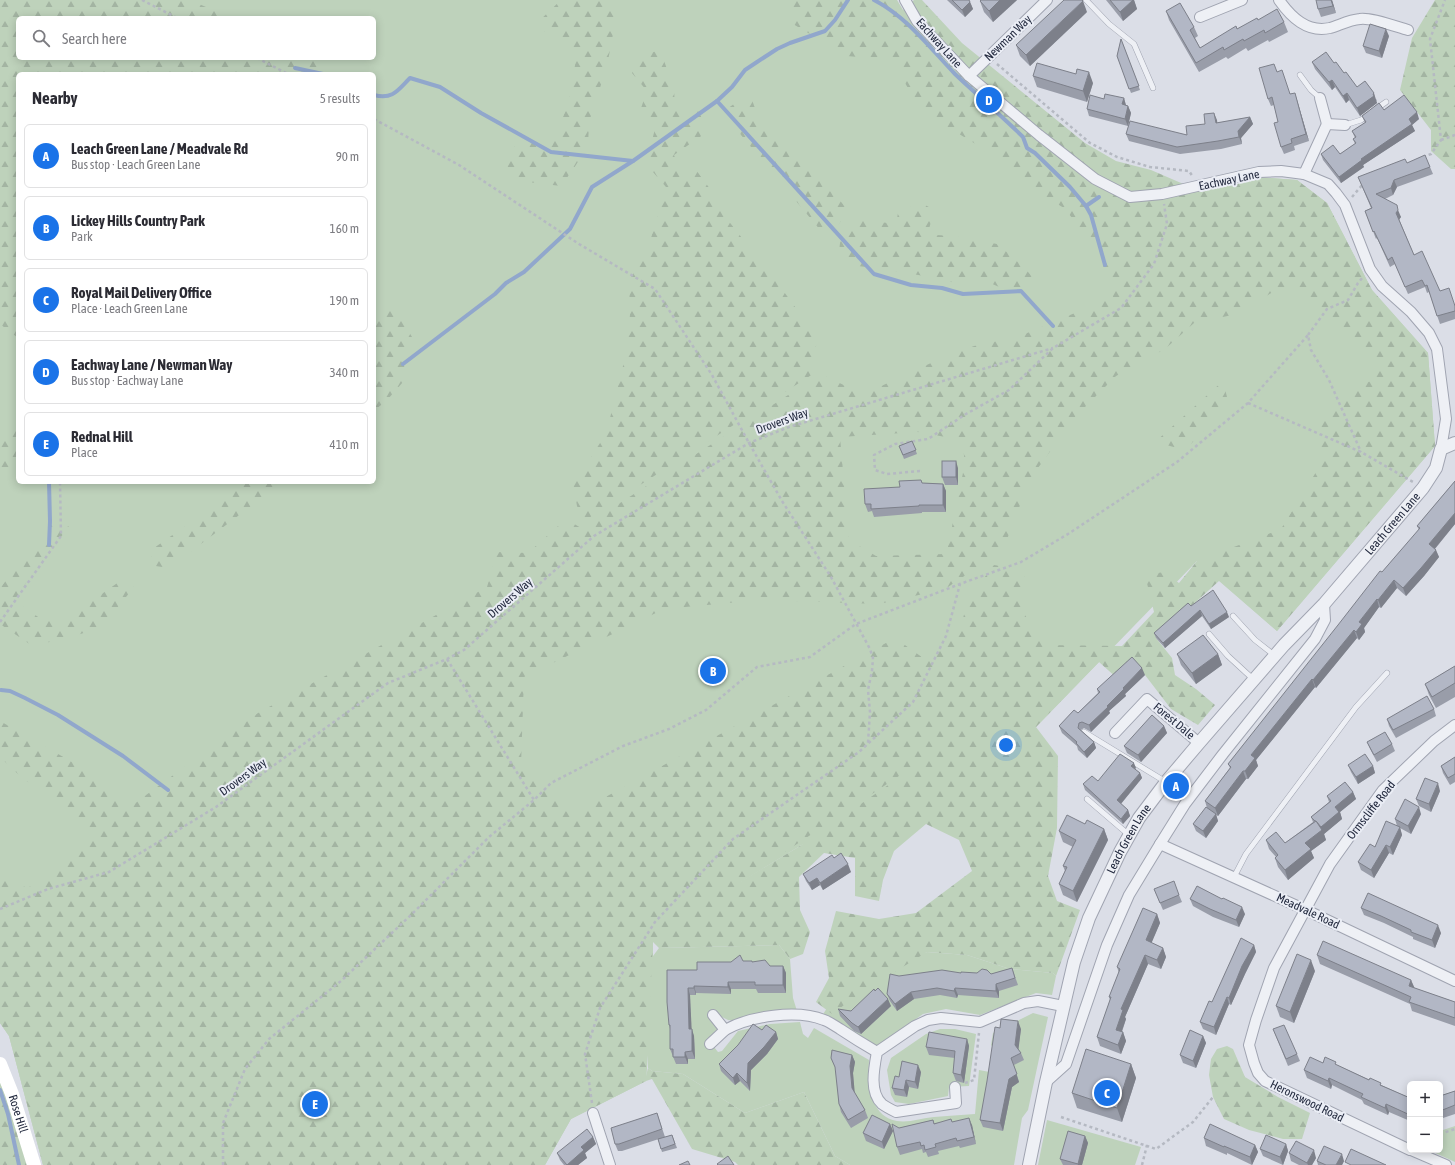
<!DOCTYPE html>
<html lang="en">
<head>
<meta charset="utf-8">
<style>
  :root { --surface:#fff; --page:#f7f7f7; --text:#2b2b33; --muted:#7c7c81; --line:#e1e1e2; --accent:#1a73e8 }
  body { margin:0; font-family:"Asap Condensed",sans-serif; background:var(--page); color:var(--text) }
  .controls { position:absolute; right:12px; bottom:12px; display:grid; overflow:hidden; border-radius:6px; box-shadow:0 2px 10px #0003 }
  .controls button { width:36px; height:36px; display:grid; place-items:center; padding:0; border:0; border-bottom:1px solid var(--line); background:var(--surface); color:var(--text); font:20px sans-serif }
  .you { position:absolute; left:1006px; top:745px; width:14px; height:14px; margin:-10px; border:3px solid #fff; border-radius:50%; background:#1a73e8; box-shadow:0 0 0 6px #1a73e833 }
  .badge { display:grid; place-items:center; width:26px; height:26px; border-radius:50%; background:var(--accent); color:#fff; font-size:13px; font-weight:700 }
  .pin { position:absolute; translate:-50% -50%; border:2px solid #fff; box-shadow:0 1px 4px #0006 }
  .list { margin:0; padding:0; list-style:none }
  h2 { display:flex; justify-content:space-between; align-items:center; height:52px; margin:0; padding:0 16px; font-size:17px }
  h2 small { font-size:13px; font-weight:400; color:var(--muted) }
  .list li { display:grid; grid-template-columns:26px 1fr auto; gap:12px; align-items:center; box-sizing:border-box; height:64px; margin:0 8px 8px; padding:0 8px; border:1px solid var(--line); border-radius:6px }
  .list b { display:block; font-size:15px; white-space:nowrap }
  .list p { margin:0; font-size:13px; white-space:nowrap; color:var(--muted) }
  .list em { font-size:13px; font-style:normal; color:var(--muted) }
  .icon { flex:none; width:22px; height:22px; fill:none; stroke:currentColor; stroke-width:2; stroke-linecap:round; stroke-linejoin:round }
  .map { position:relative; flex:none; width:1455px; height:1165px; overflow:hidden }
  .search { position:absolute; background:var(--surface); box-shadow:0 2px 10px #0003; left:16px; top:16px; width:360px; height:44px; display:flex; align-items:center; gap:10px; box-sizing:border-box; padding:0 14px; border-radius:6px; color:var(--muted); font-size:15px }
  .panel { position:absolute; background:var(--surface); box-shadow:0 2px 10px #0003; left:16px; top:72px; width:360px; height:412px; border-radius:6px }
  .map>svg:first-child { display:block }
  .green { fill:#bed2bb; fill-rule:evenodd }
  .forest { fill:url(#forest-firs); fill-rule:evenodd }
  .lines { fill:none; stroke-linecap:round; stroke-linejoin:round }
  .stream { stroke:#91a7cc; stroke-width:4 }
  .service-casing { stroke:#a0a4b1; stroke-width:6 }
  .minor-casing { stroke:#a0a4b1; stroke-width:12 }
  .tertiary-casing { stroke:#a0a4b1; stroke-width:14 }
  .path { stroke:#b5b9c2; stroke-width:2.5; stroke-dasharray:3 3; stroke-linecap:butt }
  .service { stroke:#eef0f5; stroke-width:5 }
  .minor { stroke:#eef0f5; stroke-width:10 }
  .tertiary { stroke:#eef0f5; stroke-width:12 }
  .secondary { stroke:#fff; stroke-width:14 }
  .wall { fill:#999da9 }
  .shaded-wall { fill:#7d808a }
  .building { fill:#b2b7c5; stroke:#7d808a }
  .labels { text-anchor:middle; stroke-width:4; stroke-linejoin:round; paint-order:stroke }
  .street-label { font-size:12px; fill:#232a3f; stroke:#eaedf5 }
</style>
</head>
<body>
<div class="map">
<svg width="1455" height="1165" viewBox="0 0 1455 1165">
  <defs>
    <pattern id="forest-firs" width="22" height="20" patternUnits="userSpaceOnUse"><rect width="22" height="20" fill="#bed2bb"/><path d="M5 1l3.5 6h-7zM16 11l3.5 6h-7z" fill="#a3b4a2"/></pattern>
  </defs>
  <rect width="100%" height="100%" fill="#dbdee7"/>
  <g class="green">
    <path d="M0 0H866L1125 227 1256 177 1297 180 1327 203 1372 290 1428 353 1435 446 1277 631 1197 561 1036 727 800 846 726 891 653 942V956L659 948 779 945 790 959 793 998 797 1011 736 1021 728 1020 720 1016 717 1019V1034L714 1047 718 1052 722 1051 738 1031 770 1024 800 1022 803 1034 808 1038 814 1028 869 1060C868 1083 869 1116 897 1121 909 1123 922 1118 934 1117 947 1116 961 1115 975 1114L979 1070 995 1073 997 1051 991 1045 993 1033 1033 1013 1048 1017 1028 1110 1022 1118 1014 1165H850L835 1156 804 1092 745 1113 683 1074 652 1071 648 1068V1055L646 1081 571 1119 545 1165H43L9 1036 0 1023ZM18 18H374V58H18ZM18 74H374V482H18Z"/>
    <polygon points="927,952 967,955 1010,969 1053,973 1056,976 1052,995 1036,993 980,1015 946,1009 923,1014 876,1047 822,1016 840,987"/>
    <polygon points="940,1029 955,1029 976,1034 969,1086 949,1087 948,1096 909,1104 895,1102 891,1095 887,1070 891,1058 926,1034"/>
    <polygon points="1047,1120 1141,1147 1135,1165 1038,1165"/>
    <polygon points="1455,1126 1455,1162 1429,1150 1440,1150 1440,1131"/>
  </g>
  <g class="forest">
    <polygon points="0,0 190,0 231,18 18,18 18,58 321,58 327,60 317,74 18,74 18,338 0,324"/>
    <polygon points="561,0 603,0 617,13 607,66 589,122 588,146 574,168 561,186 511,180 506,161 518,140 552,146 568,104 577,54 566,39 545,32 538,22"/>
    <path d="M787 0H897L903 10 914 0H922L962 43 1085 143 1116 161 1151 170 1195 189 1239 184 1256 177 1297 180 1327 203 1372 290 1428 353 1435 446 1277 631 1219 581 1156 638 1172 658 1175 675 1196 689 1215 705 1198 725 1171 709 1145 675 1134 664 1118 679 1099 662 1036 727 1058 756 1057 828 1048 876 1057 901 1080 910 1056 976 1053 973 1010 969 967 955 927 952 859 994 832 1014 816 1002 829 978 825 951 836 911 879 919 916 913 972 871 959 840 926 824 894 851 883 880 879 901 855 896V858L824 853 799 877 800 910 810 932 803 954 790 959 779 945 659 948 653 942 646 1076 648 1068 652 1071 683 1074 745 1113 804 1092 835 1156 850 1165H738L735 1162 692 1149 652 1079 646 1081 571 1119 545 1165H43L9 1036 0 1023V878L28 888 142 798 258 713 487 587 497 552 528 553 566 519 581 528 821 374 856 391 877 388 931 363 974 346 1020 336 1113 297 1098 250 1064 208 1016 179 979 146 921 111 892 60 847 56 793 24ZM1288 287 1352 334 1375 368 1376 380 1355 385 1320 419 1321 464 1281 529 1197 561 1179 583 1164 572 1145 575 1154 612 1122 646 1043 645 1022 610 1025 570 994 565 968 599 959 634 926 660 895 638 571 816 521 765 524 677 664 609 760 600 879 604 945 589 1003 550 1030 479 1075 417 1116 376 1165 349 1194 323 1237 314 1273 292ZM918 432 962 440 965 463 946 556V554L876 556 849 540 840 437ZM959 736 800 846 740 882Z"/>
    <polygon points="1435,0 1455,0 1455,169 1451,169 1431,151 1431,130 1400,90 1412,38"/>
    <polygon points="660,50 674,88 675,110 698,108 707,132 674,155 680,171 696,170 713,193 727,219 779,285 817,337 813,374 584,521 577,506 573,484 606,434 627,350 630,314 629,280 646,255 666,187 646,164 656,125 640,111 647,91 632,73 643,55"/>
    <polygon points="742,98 752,100 759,119 849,210 838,225 821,231 741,135 727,109"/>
    <polygon points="920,202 934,210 928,233 936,235 954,236 997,244 1012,256 1032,276 1028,290 1020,296 981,279 960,284 930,277 883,269 858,266 839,252 841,234 860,215 880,222 896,224 898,213"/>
    <polygon points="387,308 399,315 412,337 403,382 388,399 374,411 374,315"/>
    <polygon points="1223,381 1229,405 1185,450 1155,442"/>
    <polygon points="18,428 18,462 0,477 0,444"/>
    <polygon points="248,482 283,482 169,568 149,565 154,548"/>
    <polygon points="58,517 69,527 27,579 18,603 41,619 60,621 96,598 123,579 134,587 102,627 62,640 31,645 0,624 0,588"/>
    <polygon points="0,721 102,779 124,802 91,832 19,775 0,757"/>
    <polygon points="1227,1046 1233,1049 1245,1077 1278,1097 1310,1113 1302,1139 1283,1139 1249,1130 1224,1119 1213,1097 1209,1075 1211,1059 1217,1049"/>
    <polygon points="0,1079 28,1165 0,1165"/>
  </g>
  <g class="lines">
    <g class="stream">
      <path d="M874 0C907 17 930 48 955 74 977 95 1001 115 1023 137L1027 148 1035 153 1070 187 1086 206 1091 215 1105 265"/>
      <polyline points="295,68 323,74"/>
      <path d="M374 95C393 100 398 90 410 78L440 87 481 113 551 152 633 161"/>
      <polyline points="717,101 874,274 911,285 942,288 963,294 1021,291 1053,326"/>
      <polyline points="1086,206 1099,197"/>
      <polyline points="403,364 495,294 506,283 524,272 570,229 592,187 633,161 717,101 732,87 745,70 757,62 777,49 790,43 825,31 835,20 848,0"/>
      <polyline points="49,482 50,521 49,545"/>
      <polyline points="1,690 10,691 25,698 58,715 123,756 168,790"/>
      <polyline points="0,1090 8,1114 19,1165"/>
    </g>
    <defs>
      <g id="service">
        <polyline points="1086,0 1109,24 1134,44 1153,88"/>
        <polyline points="1300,75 1311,90 1320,98"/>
        <polyline points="1376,109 1386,102"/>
        <polyline points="1345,125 1361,120 1368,115"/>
        <polyline points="1233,616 1255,640 1274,655"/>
        <polyline points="1209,634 1228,656 1253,679"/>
        <polyline points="1084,732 1166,782"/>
        <polyline points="1087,799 1129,835"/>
        <polyline points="1234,877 1246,854 1356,707 1387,673"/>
      </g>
      <g id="minor">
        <polyline points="905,0 917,21 969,76 1039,135 1095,179 1130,197 1162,194 1259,172 1281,171 1304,174 1328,184 1336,193 1345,205 1370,269 1382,286 1411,312 1429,333 1437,349 1446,419 1441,449"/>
        <path d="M1279 0C1291 17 1307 33 1330 28 1340 25 1349 20 1360 19 1370 17 1397 27 1408 30"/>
        <polyline points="1200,17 1242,0"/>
        <polyline points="969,76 1047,0"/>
        <polyline points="1320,98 1327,124"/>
        <polyline points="1304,174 1327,124 1345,125"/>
        <polyline points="1115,733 1147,699 1199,743"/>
        <polyline points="1160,844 1306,910 1455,981"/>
        <path d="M725 1030C750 1016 797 1009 824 1020 830 1022 835 1026 840 1029 852 1037 865 1045 877 1052"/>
        <polyline points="710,1044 725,1030 713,1015"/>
        <polyline points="1046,1082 1066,1064 1107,945 1129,895 1160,844 1185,804 1223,754 1315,639 1325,620 1324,604"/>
        <path d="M955 1087 956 1103 896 1112C892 1110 886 1107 882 1104 869 1092 874 1068 877 1052L915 1026 928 1020 941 1018 980 1022 1024 1003 1038 1001 1063 1006"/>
        <polyline points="593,1113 610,1165"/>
        <polyline points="1410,1150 1265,1081 1258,1073 1254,1063 1249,1045 1256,1020 1274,968 1330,864 1383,790 1434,741 1455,725"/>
        <polyline points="1411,1150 1446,1165"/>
      </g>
      <g id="tertiary">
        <path id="s1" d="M1029 1165 1046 1082 1074 962 1089 918 1120 852 1139 818 1166 782 1199 743 1284 645 1324 604 1423 488 1436 468 1441 449 1455 443"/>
      </g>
    </defs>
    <use href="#service" class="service-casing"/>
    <use href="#minor" class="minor-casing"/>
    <use href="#tertiary" class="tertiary-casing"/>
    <g class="path">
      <polyline points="142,0 177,18"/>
      <polyline points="257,58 288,74"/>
      <polyline points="997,64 1090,143 1117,157 1150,167 1189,171 1193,177"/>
      <polyline points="374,119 459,165 579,244 655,289 712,375 749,443 782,501 831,577 870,649 873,658 872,671 868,690 870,712 868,743"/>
      <polyline points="1441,140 1455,135"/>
      <polyline points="1423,157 1431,154 1441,140 1430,39 1445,0"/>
      <polyline points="1352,197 1363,184"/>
      <polyline points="1308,335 1327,309 1348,300 1358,283 1363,277"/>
      <polyline points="1248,403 1361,452 1413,482"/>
      <polyline points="920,471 887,474 875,470 874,455 895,444 928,439 966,414 1009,390 1053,348 1121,308 1154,264 1167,224 1164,204"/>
      <polyline points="0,622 61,536 60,482"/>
      <polyline points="447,659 534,800"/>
      <polyline points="0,909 48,889 109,872 216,807 388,683 447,659 464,650 594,536 749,443 789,427 1053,348"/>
      <polyline points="965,1083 974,1080 979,1033"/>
      <polyline points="592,1103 585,1054 600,1008 655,922 733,839 859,752 913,702 946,636 960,584 1021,562 1068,534 1177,462 1248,403 1308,335 1311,350 1329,380 1361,452"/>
      <polyline points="1061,1117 1156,1149 1193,1122 1213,1097"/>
      <polyline points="1440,1134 1455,1129"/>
      <polyline points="223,1165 223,1123 245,1069 269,1039 341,981 412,914 489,837 534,800 551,783 623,746 669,729 706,710 757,667 810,657 856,624 960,584"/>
      <polyline points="1142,1165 1147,1145"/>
    </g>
    <use href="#service" class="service"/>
    <use href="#minor" class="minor"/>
    <use href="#tertiary" class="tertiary"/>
    <path class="secondary" id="s2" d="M0 1064 12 1094 34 1165"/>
  </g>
  <g class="wall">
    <polygon points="947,0 969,0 970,2 973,9 965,17"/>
    <polygon points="1017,0 993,22 984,12 980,1"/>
    <polygon points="1106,0 1134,0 1137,9 1123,21"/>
    <polygon points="1332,0 1336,13 1321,17 1318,9"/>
    <polygon points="1166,11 1194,27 1198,36 1195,38 1200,48 1237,29 1258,20 1284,22 1288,32 1269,42 1268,40 1248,51 1246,48 1228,59 1226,57 1199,72 1169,20"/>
    <polygon points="1087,12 1030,66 1020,56 1016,45"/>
    <polygon points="1389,36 1382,58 1366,53 1363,46"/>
    <polygon points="1121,39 1140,90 1131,93 1117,56"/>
    <polygon points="1312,62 1334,63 1344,73 1357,87 1377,100 1376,101 1377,103 1360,116 1349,100 1346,103 1335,87 1332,90 1315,69"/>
    <polygon points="1277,72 1290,94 1295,93 1309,141 1294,146 1295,150 1284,154 1281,147 1278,122 1274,105 1271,106 1268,99"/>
    <polygon points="1033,76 1093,83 1087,102 1037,87"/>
    <polygon points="1124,98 1126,105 1128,106 1131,113 1128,126 1089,116 1087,109 1104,99"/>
    <polygon points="1384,110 1419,119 1412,125 1415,131 1363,165 1364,167 1341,183 1323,160 1321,154 1340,154 1355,144 1353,139 1355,138 1352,131 1365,123 1362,116"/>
    <polygon points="1250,117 1253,124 1241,138 1242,144 1221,149 1180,154 1129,141 1126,134 1187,135 1205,124 1217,120 1217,123"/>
    <polygon points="1407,163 1430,167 1433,174 1397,187 1393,195 1385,199 1401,217 1399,219 1414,255 1440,291 1455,305 1455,319 1440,324 1429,292 1427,293 1425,287 1408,294 1395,264 1390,267 1377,238 1376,239 1365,211 1371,208 1358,177"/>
    <polygon points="912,441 917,454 904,459 899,446"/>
    <polygon points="958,468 958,485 945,485 942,477"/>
    <polygon points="1455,481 1455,524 1435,549 1439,557 1424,576 1406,596 1397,588 1381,608 1379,607 1364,628 1365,632 1359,640 1357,638 1316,688 1315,687 1256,760 1258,766 1248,779 1246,779 1218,816 1216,815 1218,821 1206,838 1196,831 1193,824 1207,808 1205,801 1230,768 1228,764 1382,572 1419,530 1417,526"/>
    <polygon points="923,483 943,484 946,491 946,512 922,512 922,513 874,517 872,511 868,512 865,504 900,487"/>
    <polygon points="1191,606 1229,617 1211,629 1202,616 1165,648 1156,638 1154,633"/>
    <polygon points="1177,654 1218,654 1222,665 1196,684 1181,665"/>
    <polygon points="1455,666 1455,697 1436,708 1429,695 1425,684"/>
    <polygon points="1145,675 1125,694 1126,696 1109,711 1110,713 1091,732 1084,728 1081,730 1094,742 1096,748 1087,758 1078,750 1077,746 1062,733 1059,726 1078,713 1098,693 1097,689"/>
    <polygon points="1434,709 1436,716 1396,738 1389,726 1387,719"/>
    <polygon points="1164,726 1167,733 1141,762 1127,753 1124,746"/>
    <polygon points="1367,742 1392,744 1395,751 1377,762 1370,749"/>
    <polygon points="1455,757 1455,782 1450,785 1443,773 1441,766"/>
    <polygon points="1348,765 1373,766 1375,773 1358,784 1351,772"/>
    <polygon points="1136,768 1135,769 1140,773 1142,778 1121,804 1128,810 1130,816 1123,824 1085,790 1083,784 1098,781"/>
    <polygon points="1440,791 1431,812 1419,806 1416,799"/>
    <polygon points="1353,792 1356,799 1340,812 1342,819 1324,834 1326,840 1311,851 1314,858 1288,880 1278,867 1275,858 1276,857 1269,849 1266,840 1285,843 1313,822 1311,817 1329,802 1327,796"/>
    <polygon points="1421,814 1411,834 1400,828 1402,835 1393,855 1389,853 1374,878 1361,870 1358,862 1397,826 1395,819"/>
    <polygon points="1085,824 1104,829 1108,840 1077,902 1063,895 1059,884 1065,871 1063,866 1073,847 1063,842 1059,831"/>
    <polygon points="834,858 851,872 823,890 820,885 812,890 806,881 803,874"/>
    <polygon points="1154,889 1179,895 1182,902 1163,910"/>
    <polygon points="1190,899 1245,914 1239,927 1213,917 1193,906"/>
    <polygon points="1361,908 1441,933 1435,948 1413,939 1413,937 1384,923 1364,915"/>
    <polygon points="1157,914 1160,923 1151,943 1163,948 1166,957 1161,969 1148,964 1125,1017 1126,1019 1122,1032 1123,1032 1126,1041 1121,1054 1100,1046 1097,1037 1110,1000 1109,997 1119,973 1117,967"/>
    <polygon points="1254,945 1256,952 1245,974 1231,1005 1229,1004 1216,1035 1203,1029 1200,1022 1212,1002"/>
    <polygon points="1317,955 1411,980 1414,988 1455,1002 1455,1026 1412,1011 1410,1004 1320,964"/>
    <polygon points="743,961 752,961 752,962 770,966 783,966 786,973 786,993 758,993 756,989 731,989 731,994 696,993 696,995 690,995 691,1029 694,1036 695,1059 688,1059 688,1064 676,1064 670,1049 670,1029 669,1025 697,970 731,962"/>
    <polygon points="1012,968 1018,985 999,991 999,998 958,995 957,998 940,995 914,999 897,1011 890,1001 887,994 961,973 991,974"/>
    <polygon points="1315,971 1294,1023 1280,1017 1276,1006"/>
    <polygon points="891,1006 861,1034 854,1031 840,1016 838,1009 851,1011"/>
    <polygon points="1000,1028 1021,1029 1018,1049 1021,1053 1024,1060 1014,1065 1019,1082 1012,1087 1003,1131 983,1127 980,1120"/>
    <polygon points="1273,1029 1297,1054 1300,1061 1288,1066"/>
    <polygon points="762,1030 776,1032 778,1039 767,1054 751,1070 750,1091 740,1081 735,1085 721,1071 719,1064"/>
    <polygon points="1203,1036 1206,1043 1196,1068 1183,1063 1180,1055"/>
    <polygon points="967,1039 969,1046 964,1083 956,1081 953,1073 955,1058 929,1055 926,1047"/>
    <polygon points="852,1055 855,1062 853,1073 854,1092 865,1110 868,1118 851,1128 841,1112 839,1104 836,1069 831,1058"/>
    <polygon points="1323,1063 1337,1065 1410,1098 1410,1121 1389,1112 1388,1115 1364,1104 1362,1100 1332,1085 1331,1089 1307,1078 1304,1070"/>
    <polygon points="1131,1064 1136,1078 1122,1122 1077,1108 1072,1093"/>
    <polygon points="921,1072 918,1089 909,1087 907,1097 895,1095 892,1088 899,1077"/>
    <polygon points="1455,1091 1455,1114 1440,1119 1440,1096"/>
    <polygon points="657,1113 665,1137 622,1151 618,1151 615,1144"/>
    <polygon points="933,1120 934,1123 952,1122 972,1125 976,1144 960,1148 959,1146 938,1151 939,1154 928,1157 926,1152 923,1153 922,1149 900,1155 897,1147 899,1128"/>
    <polygon points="890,1124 893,1131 884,1149 866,1141 863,1133"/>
    <polygon points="672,1135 677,1148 662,1152 658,1139"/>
    <polygon points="1085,1136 1088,1143 1082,1165 1063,1165 1060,1159"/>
    <polygon points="593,1137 596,1144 585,1153 587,1158 578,1165 564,1165 560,1160 557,1153"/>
    <polygon points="1204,1138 1255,1145 1258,1152 1252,1165 1227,1153 1227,1155 1206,1146"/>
    <polygon points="1286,1144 1288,1151 1283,1165 1263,1156 1260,1149"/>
    <polygon points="1289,1153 1316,1158 1312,1165 1299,1165 1291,1161"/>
    <polygon points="1317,1161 1344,1161 1342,1165 1318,1165"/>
  </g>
  <g class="shaded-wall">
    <polygon points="1000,0 1017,0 993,22 989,11"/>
    <polygon points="1133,0 1134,0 1137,9 1123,21 1120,12"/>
    <polygon points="1331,0 1332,0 1336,13 1333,6"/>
    <polygon points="1083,1 1087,12 1030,66 1026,55"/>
    <polygon points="970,2 973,9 965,17 962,10"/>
    <polygon points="1386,29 1389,36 1382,58 1379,51"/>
    <polygon points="1089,72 1093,83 1087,102 1083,91"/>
    <polygon points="1332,80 1335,87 1332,90 1329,82"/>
    <polygon points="1295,93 1297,100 1309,141 1306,134"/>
    <polygon points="1347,93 1349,100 1346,103 1343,96"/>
    <polygon points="1374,93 1377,103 1360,116 1357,108"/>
    <polygon points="1124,98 1126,106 1122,104"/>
    <polygon points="1128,106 1131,113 1128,126 1125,119"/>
    <polygon points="1417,112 1419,119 1412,125 1415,131 1363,165 1364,167 1341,183 1339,177"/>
    <polygon points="1214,113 1217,120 1218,130 1216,123"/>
    <polygon points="1250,117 1253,124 1241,138 1242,144 1239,137 1238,131"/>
    <polygon points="1394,180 1397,187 1393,195 1391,188"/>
    <polygon points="1398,210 1401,217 1399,220 1396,213"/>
    <polygon points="956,461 958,468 958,485 956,477"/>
    <polygon points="943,484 946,491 946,512 943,505"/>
    <polygon points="1455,513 1455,524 1432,552 1429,544"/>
    <polygon points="1436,550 1439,557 1424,576 1406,596 1403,588"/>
    <polygon points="1394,580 1397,588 1381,608 1378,600"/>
    <polygon points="1377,599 1379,607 1364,628 1365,632 1359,640 1356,632 1359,622"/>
    <polygon points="1200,610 1202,616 1165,648 1163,643"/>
    <polygon points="1227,612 1229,617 1211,629 1209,624"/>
    <polygon points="1354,630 1357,638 1316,688 1313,680"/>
    <polygon points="1218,654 1222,665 1196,684 1192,673"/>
    <polygon points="1142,668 1145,675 1125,694 1126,696 1109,711 1110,713 1091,732 1089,725 1123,688"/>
    <polygon points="1312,679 1315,687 1256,760 1258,766 1248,779 1245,771 1251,755"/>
    <polygon points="1164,726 1167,733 1141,762 1138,755"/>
    <polygon points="1094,742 1096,748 1087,758 1084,752"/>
    <polygon points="1134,763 1136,768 1133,771 1131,766"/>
    <polygon points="1373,766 1375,773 1358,784 1356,777"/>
    <polygon points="1243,771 1246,779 1218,816 1215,808"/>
    <polygon points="1140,773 1142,778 1119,806 1117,800"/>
    <polygon points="1438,783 1440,791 1431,812 1429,804"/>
    <polygon points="1353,792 1356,799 1340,812 1342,819 1324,834 1326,840 1311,851 1314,858 1288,880 1285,870 1305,843 1320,828 1335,807"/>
    <polygon points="1419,807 1421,814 1411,834 1408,826"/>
    <polygon points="1128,810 1130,816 1123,824 1121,819"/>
    <polygon points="1216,814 1218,821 1206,838 1203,831"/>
    <polygon points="1400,827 1402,835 1393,855 1390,847"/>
    <polygon points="1104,829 1108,840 1077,902 1073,891"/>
    <polygon points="1386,845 1389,853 1374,878 1371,870"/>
    <polygon points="848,864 851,872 823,890 820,883"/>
    <polygon points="817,878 820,885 812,890 809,883"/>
    <polygon points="1242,907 1245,914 1239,927 1236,920"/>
    <polygon points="1157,914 1160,923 1149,949 1146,940"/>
    <polygon points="1438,925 1441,933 1435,948 1432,940"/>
    <polygon points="1254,945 1256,952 1245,974 1231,1005 1229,998 1242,966"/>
    <polygon points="1163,948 1166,957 1161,969 1157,960"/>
    <polygon points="1145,955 1148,964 1125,1017 1126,1019 1119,1039 1116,1030 1121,1009"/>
    <polygon points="1311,960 1315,971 1294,1023 1290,1012"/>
    <polygon points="783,966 786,973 786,993 783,985"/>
    <polygon points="1411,980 1415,989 1409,986"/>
    <polygon points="728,982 731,989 731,994 728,987"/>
    <polygon points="996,984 999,991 999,998 996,991"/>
    <polygon points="694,986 696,993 696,995 694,988"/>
    <polygon points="688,988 690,995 692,1036 689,1029"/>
    <polygon points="955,988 958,995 957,998 954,991"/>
    <polygon points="911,992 914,999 897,1011 895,1004"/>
    <polygon points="1227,997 1229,1004 1216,1035 1214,1027"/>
    <polygon points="888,999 891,1006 861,1034 858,1027"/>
    <polygon points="1018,1021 1021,1029 1018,1053 1015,1045"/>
    <polygon points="692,1029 694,1036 695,1059 692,1051"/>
    <polygon points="776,1032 778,1039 767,1054 751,1070 750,1091 747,1083 748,1063"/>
    <polygon points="1123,1032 1126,1041 1121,1054 1118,1045"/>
    <polygon points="1203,1036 1206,1043 1196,1068 1193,1061"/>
    <polygon points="967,1039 969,1046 964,1083 961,1075"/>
    <polygon points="685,1052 688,1059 688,1064 685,1057"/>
    <polygon points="852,1055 855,1062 853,1073 855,1095 852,1088 850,1066"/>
    <polygon points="1011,1058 1019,1082 1012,1087 1003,1131 1000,1123"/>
    <polygon points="1131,1064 1136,1078 1122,1122 1117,1108"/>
    <polygon points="918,1065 921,1072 918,1089 915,1082"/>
    <polygon points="737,1073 740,1081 735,1085 733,1078"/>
    <polygon points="1329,1078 1332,1085 1331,1089 1328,1081"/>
    <polygon points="906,1080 909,1087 907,1097 904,1090"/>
    <polygon points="1386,1104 1389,1112 1388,1115 1385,1108"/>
    <polygon points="969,1118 972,1125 976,1144 974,1137"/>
    <polygon points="890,1124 893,1131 884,1149 882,1142"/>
    <polygon points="1085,1136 1088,1143 1082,1165 1078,1165 1078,1164"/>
    <polygon points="593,1137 596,1144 585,1153 587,1158 578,1165 567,1165 581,1147"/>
    <polygon points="1286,1144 1288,1151 1283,1165 1280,1157"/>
    <polygon points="1255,1145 1258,1152 1252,1165 1250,1157"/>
    <polygon points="1314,1150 1316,1158 1312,1165 1308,1165 1307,1163"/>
    <polygon points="1342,1154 1344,1161 1342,1165 1336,1165"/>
  </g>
  <g class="building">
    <polygon points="952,0 969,0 970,2 962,10"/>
    <polygon points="981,0 1000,0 989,11 980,1"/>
    <polygon points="1064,0 1082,0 1083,1 1026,55 1016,45"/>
    <polygon points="1110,0 1133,0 1120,12"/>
    <polygon points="1316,0 1331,0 1333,6 1318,9"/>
    <polygon points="1180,3 1194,27 1190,30 1200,48 1236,26 1237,29 1257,18 1258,20 1277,9 1284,22 1265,33 1264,30 1244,41 1243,39 1224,50 1223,47 1196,63 1166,11"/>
    <polygon points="1370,24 1386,29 1379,51 1363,46"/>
    <polygon points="1121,39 1139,86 1129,89 1117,56"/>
    <polygon points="1326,52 1334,63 1336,62 1344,73 1346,72 1357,87 1365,81 1374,93 1373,94 1374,96 1357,108 1347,93 1343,96 1332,80 1329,82 1312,62"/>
    <polygon points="1037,63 1076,74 1077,69 1089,72 1083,91 1033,76"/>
    <polygon points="1274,64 1277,72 1282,70 1290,94 1295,93 1306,134 1291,139 1292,143 1281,147 1274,123 1278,122 1272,97 1268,99 1259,68"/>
    <polygon points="1105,94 1124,98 1122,104 1128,106 1125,119 1087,109 1090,95 1104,99"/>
    <polygon points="1404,95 1417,112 1409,119 1412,124 1361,159 1362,160 1339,177 1321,154 1333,145 1340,154 1356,143 1353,139 1356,137 1352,131 1366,122 1362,116 1379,103 1384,110"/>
    <polygon points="1214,113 1216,123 1250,117 1238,131 1239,137 1218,141 1177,147 1126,134 1130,121 1187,135 1186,126 1205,124 1204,114"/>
    <polygon points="1425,155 1430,167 1394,180 1391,188 1376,194 1397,205 1398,210 1396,213 1414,255 1422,251 1440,291 1449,288 1455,306 1455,311 1437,316 1427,285 1425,286 1422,280 1405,287 1392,257 1388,260 1374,231 1373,232 1365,211 1372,208 1358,177 1405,159 1407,163"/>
    <polygon points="912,441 916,450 903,455 899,446"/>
    <rect x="942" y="461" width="14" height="16"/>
    <polygon points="921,480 922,483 943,484 943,505 919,505 919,506 871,509 871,504 865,504 864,489 900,487 899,481"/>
    <polygon points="1455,481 1455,513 1429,544 1436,550 1421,568 1403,588 1394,580 1378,600 1377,599 1359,622 1362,624 1356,632 1354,630 1313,680 1312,679 1251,755 1255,758 1245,771 1243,771 1215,808 1205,801 1231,767 1228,764 1338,625 1380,571 1382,572 1420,528 1417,526"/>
    <polygon points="1213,590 1227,612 1209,624 1200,610 1163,643 1154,633 1188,603 1191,606"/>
    <polygon points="1203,635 1218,654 1192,673 1177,654"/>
    <polygon points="1132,657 1142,668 1123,688 1124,689 1107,706 1108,707 1089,725 1082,722 1079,723 1078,728 1094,742 1084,752 1076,743 1077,742 1059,726 1074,710 1078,713 1100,692 1097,689"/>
    <polygon points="1455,666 1455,683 1432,697 1425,684"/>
    <polygon points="1427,696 1434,709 1393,730 1387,719"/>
    <polygon points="1152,715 1164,726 1138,755 1124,746"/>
    <polygon points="1385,732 1392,744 1374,755 1367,742"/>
    <polygon points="1120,754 1134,763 1131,766 1140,773 1117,800 1128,810 1121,819 1083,784 1092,776 1098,781"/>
    <polygon points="1365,754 1373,766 1356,777 1348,765"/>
    <polygon points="1455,757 1455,774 1448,778 1441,766"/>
    <polygon points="1425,778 1438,783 1429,804 1416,799"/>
    <polygon points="1345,782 1353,792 1335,807 1339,812 1321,827 1316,821 1315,821 1311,817 1331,801 1327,796"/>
    <polygon points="1405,799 1419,807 1408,826 1395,819"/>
    <polygon points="1206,807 1216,814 1203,831 1193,824"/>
    <polygon points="1067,815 1085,824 1087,820 1104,829 1073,891 1059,884 1067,867 1063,866 1076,840 1059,831"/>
    <polygon points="1316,821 1322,830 1305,843 1311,849 1285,870 1275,858 1278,855 1266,840 1276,832 1285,843"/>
    <polygon points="1386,821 1400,827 1390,847 1386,845 1371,870 1358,862 1370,844 1375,847"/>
    <polygon points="841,853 848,864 820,883 817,878 809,883 803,874 832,855 834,858"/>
    <polygon points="1174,881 1179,895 1160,903 1154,889"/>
    <polygon points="1197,886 1222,899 1223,898 1242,907 1236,920 1210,909 1190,899"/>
    <polygon points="1368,893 1438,925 1432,940 1411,932 1411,930 1381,916 1361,908"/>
    <polygon points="1143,908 1157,914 1146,940 1163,948 1157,960 1145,955 1121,1009 1123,1010 1116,1030 1123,1032 1118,1045 1097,1037 1111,997 1109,997 1120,969 1117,967"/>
    <polygon points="1241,938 1254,945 1242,966 1229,998 1227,997 1214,1027 1200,1022 1209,1001 1212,1002"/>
    <polygon points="1323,941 1411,980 1409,986 1455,1002 1455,1018 1409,1002 1411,997 1317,955"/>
    <polygon points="1297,954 1311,960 1290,1012 1276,1006"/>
    <polygon points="740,955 743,961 752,961 752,962 765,960 770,966 783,966 783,985 755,985 755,982 728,982 728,987 694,986 694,988 688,988 689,1029 692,1029 692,1051 685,1052 685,1057 673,1057 673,1049 670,1049 670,1025 669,1025 667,1002 667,970 697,970 697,962 731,962"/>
    <polygon points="1012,968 1015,978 996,984 996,991 955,988 954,991 937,988 911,992 895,1004 887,994 890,974 899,976 942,970 961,973 961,972 977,973 982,969 987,970 991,974"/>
    <polygon points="878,988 888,999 858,1027 852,1023 838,1009 851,1011 874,989 875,991"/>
    <polygon points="1001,1019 1018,1021 1015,1045 1021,1053 1011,1058 1017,1074 1009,1079 1000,1123 980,1120 987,1081 995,1027 1000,1028"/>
    <polygon points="753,1024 762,1030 766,1025 776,1032 764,1047 748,1063 747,1083 737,1073 733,1078 719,1064 738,1045"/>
    <polygon points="1284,1025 1297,1054 1286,1059 1273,1029"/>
    <polygon points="1190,1030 1203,1036 1193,1061 1180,1055"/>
    <polygon points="929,1032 967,1039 961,1075 953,1073 955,1051 926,1047"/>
    <polygon points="1086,1049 1131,1064 1117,1108 1072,1093"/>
    <polygon points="832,1050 852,1055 850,1066 852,1088 865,1110 848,1120 839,1104 835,1067 831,1058"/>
    <polygon points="1310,1057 1323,1063 1325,1057 1336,1062 1335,1064 1369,1080 1370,1078 1381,1083 1380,1085 1410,1098 1410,1115 1386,1104 1385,1108 1361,1097 1363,1094 1329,1078 1328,1081 1304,1070"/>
    <polygon points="902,1061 918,1065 915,1082 906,1080 904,1090 892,1088 895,1076 899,1077"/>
    <polygon points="1455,1091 1455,1105 1440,1111 1440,1096"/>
    <polygon points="657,1113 662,1129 619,1144 615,1144 611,1128"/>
    <polygon points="872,1115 890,1124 882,1142 863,1133"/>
    <polygon points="969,1118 974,1137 957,1141 956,1138 935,1144 936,1147 925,1150 924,1145 921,1146 920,1142 897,1147 892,1124 899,1128 933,1120 934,1124 951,1119 952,1122"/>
    <polygon points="1210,1124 1255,1145 1250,1157 1224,1146 1224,1147 1204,1138"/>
    <polygon points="587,1129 593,1137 581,1147 584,1150 567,1165 557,1153"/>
    <polygon points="1068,1131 1085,1136 1078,1164 1060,1159"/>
    <polygon points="672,1135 675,1144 661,1149 658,1139"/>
    <polygon points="1266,1135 1286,1144 1280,1157 1260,1149"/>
    <polygon points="1296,1141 1314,1150 1307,1163 1289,1153"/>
    <polygon points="1324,1146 1342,1154 1336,1165 1326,1165 1317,1161"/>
    <polygon points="1351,1149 1386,1165 1351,1165 1345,1162"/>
    <polygon points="728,1156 734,1165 718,1165 717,1164"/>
    <polygon points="688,1161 690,1165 679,1165"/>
  </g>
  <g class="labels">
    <g class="street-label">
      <text transform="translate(1008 38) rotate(-44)" y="4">Newman Way</text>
      <text transform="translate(939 43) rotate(48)" y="4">Eachway Lane</text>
      <text transform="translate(1229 180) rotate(-12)" y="4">Eachway Lane</text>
      <text transform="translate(782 421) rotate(-20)" y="4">Drovers Way</text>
      <text dy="4" stroke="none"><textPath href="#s1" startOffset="755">Leach Green Lane</textPath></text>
      <text transform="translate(510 598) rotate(-41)" y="4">Drovers Way</text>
      <text transform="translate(1174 721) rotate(40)" y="4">Forest Dale</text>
      <text transform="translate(243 777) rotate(-36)" y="4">Drovers Way</text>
      <text transform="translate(1371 810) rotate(-52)" y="4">Ormscliffe Road</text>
      <text dy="4" stroke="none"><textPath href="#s1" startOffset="343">Leach Green Lane</textPath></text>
      <text transform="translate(1308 911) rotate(25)" y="4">Meadvale Road</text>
      <text transform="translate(1307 1101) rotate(26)" y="4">Heronswood Road</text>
      <text dy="4" stroke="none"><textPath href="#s2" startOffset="53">Rose Hill</textPath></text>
    </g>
  </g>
</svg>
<div class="controls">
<button>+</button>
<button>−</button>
</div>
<div class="you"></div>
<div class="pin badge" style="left:1176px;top:786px">A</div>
<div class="pin badge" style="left:713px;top:671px">B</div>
<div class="pin badge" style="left:1107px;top:1093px">C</div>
<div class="pin badge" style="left:989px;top:100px">D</div>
<div class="pin badge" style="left:315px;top:1104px">E</div>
<div class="search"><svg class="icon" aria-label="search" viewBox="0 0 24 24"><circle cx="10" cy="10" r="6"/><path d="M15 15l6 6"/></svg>Search here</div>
<section class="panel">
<h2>Nearby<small>5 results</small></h2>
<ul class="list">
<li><span class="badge">A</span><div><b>Leach Green Lane / Meadvale Rd</b><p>Bus stop · Leach Green Lane</p></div><em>90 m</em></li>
<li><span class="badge">B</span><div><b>Lickey Hills Country Park</b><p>Park</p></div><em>160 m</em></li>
<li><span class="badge">C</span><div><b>Royal Mail Delivery Office</b><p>Place · Leach Green Lane</p></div><em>190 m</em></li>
<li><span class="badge">D</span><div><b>Eachway Lane / Newman Way</b><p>Bus stop · Eachway Lane</p></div><em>340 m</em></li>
<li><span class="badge">E</span><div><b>Rednal Hill</b><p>Place</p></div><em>410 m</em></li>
</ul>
</section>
</div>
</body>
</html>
